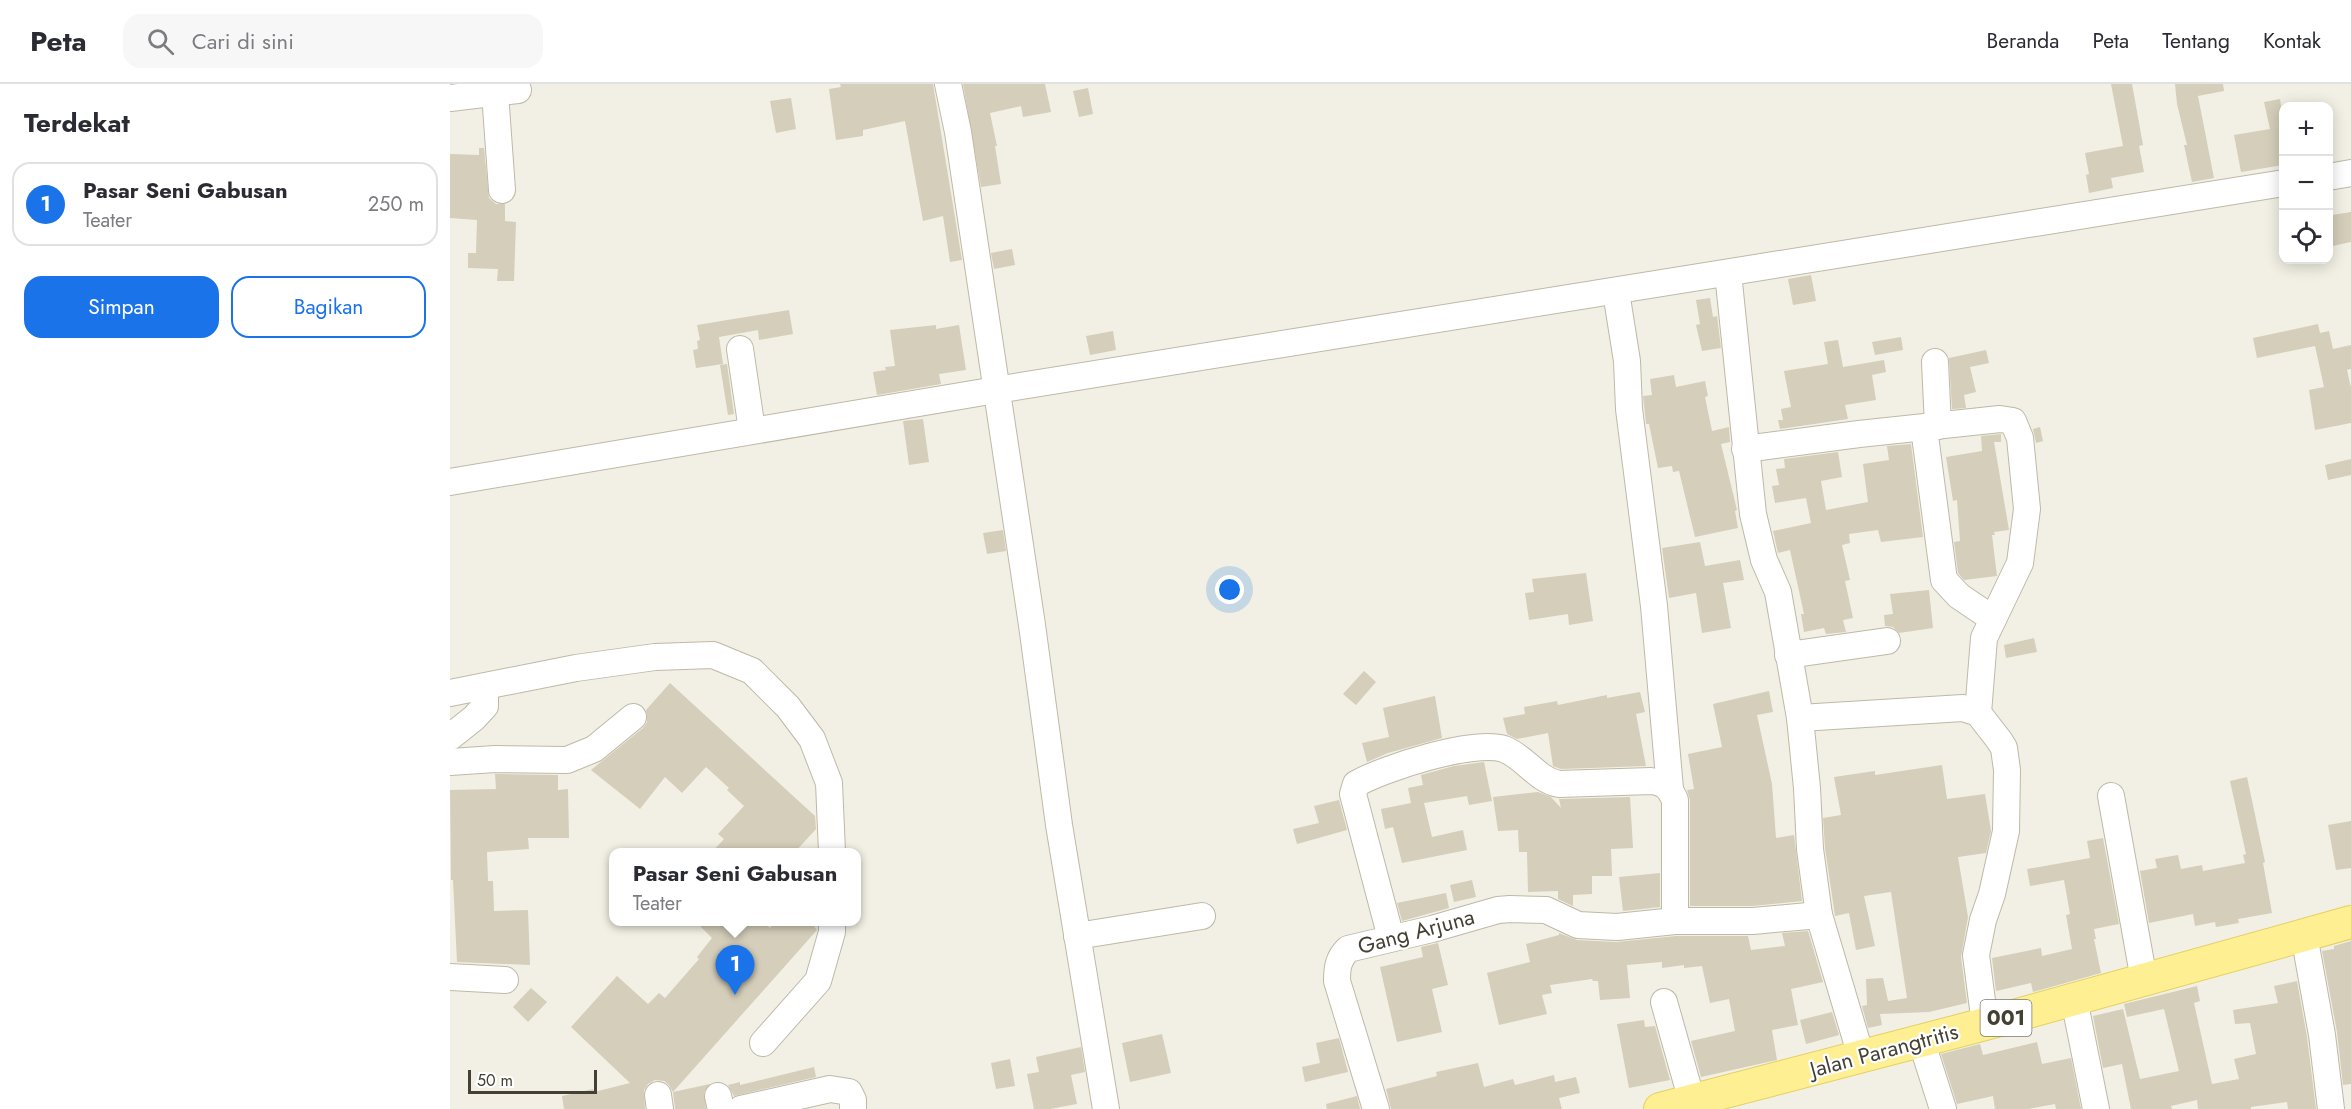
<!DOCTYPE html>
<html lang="id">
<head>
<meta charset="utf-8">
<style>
  :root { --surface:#fff; --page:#f7f7f7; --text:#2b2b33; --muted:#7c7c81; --line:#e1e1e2; --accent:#1a73e8 }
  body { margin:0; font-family:Jost,sans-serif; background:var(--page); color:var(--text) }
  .controls { position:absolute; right:18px; top:18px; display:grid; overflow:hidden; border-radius:12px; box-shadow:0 3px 15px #0003 }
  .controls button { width:54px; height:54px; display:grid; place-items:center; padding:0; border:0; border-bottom:2px solid var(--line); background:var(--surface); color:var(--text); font:30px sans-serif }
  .scale { position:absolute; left:18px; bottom:15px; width:129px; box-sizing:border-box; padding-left:6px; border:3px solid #444134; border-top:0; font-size:16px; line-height:21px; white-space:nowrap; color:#444134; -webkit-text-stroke:4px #fff; paint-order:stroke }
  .you { position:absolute; left:780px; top:506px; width:21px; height:21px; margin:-15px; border:4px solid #fff; border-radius:50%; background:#1a73e8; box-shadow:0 0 0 9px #1a73e833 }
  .badge { display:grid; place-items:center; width:39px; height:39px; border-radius:50%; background:var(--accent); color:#fff; font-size:20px; font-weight:700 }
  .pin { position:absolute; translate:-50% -50px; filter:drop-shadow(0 2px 3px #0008) }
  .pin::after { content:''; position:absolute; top:32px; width:21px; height:18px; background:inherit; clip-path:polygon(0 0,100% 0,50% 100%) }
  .popup { position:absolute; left:159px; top:764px; width:252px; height:78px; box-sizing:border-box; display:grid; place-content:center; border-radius:12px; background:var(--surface); filter:drop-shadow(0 2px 4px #0005); font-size:20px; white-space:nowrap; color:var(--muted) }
  .popup b { font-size:22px; color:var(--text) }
  .popup::after { content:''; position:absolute; left:50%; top:100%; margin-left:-12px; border:12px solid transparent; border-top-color:var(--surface) }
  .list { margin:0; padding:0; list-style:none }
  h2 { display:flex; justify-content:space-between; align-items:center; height:78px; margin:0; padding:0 24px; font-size:26px }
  h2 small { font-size:20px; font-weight:400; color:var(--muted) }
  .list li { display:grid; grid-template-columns:39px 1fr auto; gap:18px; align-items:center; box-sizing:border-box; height:84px; margin:0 12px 12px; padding:0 12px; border:2px solid var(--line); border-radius:18px }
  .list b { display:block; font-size:22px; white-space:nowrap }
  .list p { margin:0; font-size:20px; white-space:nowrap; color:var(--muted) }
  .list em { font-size:20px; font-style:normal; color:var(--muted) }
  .actions { display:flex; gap:12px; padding:18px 24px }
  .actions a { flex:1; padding:14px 0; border:2px solid var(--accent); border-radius:18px; text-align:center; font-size:21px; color:var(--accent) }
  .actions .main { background:var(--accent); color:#fff }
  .icon { flex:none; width:33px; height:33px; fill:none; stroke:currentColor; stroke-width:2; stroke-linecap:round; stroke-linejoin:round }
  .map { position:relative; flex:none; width:1901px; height:1025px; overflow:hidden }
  header { display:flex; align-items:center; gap:36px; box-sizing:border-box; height:84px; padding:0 30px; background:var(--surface); border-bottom:2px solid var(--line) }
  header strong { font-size:28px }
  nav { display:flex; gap:33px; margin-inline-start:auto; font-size:21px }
  .search { width:420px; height:54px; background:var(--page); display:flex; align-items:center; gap:15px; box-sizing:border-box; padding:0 21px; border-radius:18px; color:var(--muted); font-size:22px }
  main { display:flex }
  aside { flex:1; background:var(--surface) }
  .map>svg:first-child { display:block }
  .building { fill:#d4ceba }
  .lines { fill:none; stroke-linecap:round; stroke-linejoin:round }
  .minor-casing { stroke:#beb9a7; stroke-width:28 }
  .major-casing { stroke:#e3d062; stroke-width:34 }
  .minor { stroke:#fff; stroke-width:26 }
  .major { stroke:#feef92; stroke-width:32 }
  .labels { text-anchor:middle; stroke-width:4.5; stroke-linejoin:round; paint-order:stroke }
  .shield { fill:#fff; stroke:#7c7a71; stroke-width:1.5 }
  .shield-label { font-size:21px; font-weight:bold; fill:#444134 }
  .street-label { font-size:22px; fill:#444134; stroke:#fff }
</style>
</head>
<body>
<header>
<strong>Peta</strong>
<div class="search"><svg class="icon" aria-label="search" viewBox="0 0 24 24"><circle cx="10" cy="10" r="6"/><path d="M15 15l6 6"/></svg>Cari di sini</div>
<nav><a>Beranda</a><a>Peta</a><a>Tentang</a><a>Kontak</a></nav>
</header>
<main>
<aside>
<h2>Terdekat<small></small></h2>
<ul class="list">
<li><span class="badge">1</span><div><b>Pasar Seni Gabusan</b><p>Teater</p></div><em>250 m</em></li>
</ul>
<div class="actions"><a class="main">Simpan</a><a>Bagikan</a></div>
</aside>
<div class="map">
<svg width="1901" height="1025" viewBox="0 0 1901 1025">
  <rect width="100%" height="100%" fill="#f2f0e4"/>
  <g class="building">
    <polygon points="390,0 483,0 512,176 500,178 493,132 473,137 455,37 413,46 413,52 386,56 379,5 391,3"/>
    <polygon points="513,0 595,0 601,28 573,33 571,22 540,29 547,62 545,62 551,100 531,103"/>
    <polygon points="1661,0 1682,0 1693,61 1689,62 1694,88 1661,94 1663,104 1639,109 1636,91 1639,90 1635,69 1673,62"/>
    <polygon points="1725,0 1773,0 1774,7 1748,12 1764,94 1742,98 1734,61 1737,61 1727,20"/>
    <polygon points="638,4 643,30 629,33 623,7"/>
    <polygon points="341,14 346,45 326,49 320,17"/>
    <polygon points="1830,15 1833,36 1833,81 1791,88 1784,51 1820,45 1814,18"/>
    <polygon points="29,64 34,64 39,114 46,120 55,120 55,137 66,138 64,197 47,197 48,185 18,184 18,169 26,169 27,136 0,134 0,70 29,71"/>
    <polygon points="1901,128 1901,158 1878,163 1878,136 1882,135 1882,131"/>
    <polygon points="562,165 565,181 544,185 541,169"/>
    <polygon points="1361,191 1366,217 1343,221 1338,195"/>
    <polygon points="1260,214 1263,233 1267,232 1271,264 1252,267 1246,241 1250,240 1246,216"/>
    <polygon points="339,226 343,250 309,256 308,246 269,253 273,280 246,284 243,266 248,265 247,257 250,256 247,241"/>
    <polygon points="1868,240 1870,249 1879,247 1883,265 1901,261 1901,285 1897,286 1901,304 1901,339 1865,346 1859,306 1874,303 1865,262 1807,274 1803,254"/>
    <polygon points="486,241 486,245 509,241 516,286 489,290 491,300 427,311 423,288 436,286 435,283 445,282 440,246"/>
    <polygon points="663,247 666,266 640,271 636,252"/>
    <polygon points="1451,253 1453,266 1425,271 1422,258"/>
    <polygon points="1388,256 1393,283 1434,276 1436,288 1422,291 1426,316 1395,321 1398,335 1330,345 1328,336 1333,336 1331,325 1341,323 1334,287 1378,280 1374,258"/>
    <polygon points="1536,266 1539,279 1520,283 1526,308 1514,311 1516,324 1502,325 1499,274"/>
    <polygon points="277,280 284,330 278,331 270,281"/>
    <polygon points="1224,291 1226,303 1255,297 1258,312 1255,313 1262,347 1279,343 1280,358 1271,360 1287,426 1285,427 1288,444 1245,453 1229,387 1223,388 1222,382 1208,384 1199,340 1196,340 1193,312 1202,311 1200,295"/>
    <polygon points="473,335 479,378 459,381 453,337"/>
    <polygon points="1590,343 1593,357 1586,359 1583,345"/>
    <polygon points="1551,350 1551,358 1544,358 1559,446 1544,448 1545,451 1542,451 1547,492 1514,496 1508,489 1504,458 1510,457 1507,416 1503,417 1496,373 1532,367 1531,352"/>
    <polygon points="1461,360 1473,453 1431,458 1428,446 1399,450 1400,459 1392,461 1400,496 1395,497 1403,534 1393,536 1396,548 1376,550 1374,544 1354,548 1351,530 1354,530 1340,466 1328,469 1323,447 1361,439 1356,414 1325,419 1322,402 1329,401 1326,385 1335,384 1334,375 1388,368 1392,393 1371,397 1376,426 1418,418 1413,380 1439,376 1437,362"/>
    <polygon points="1901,375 1901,391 1878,396 1875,381"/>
    <polygon points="553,446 556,467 537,470 533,449"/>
    <polygon points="1250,458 1255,482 1290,476 1294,496 1273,499 1281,544 1252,549 1246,509 1219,514 1212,464"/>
    <polygon points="1136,489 1143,537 1119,541 1118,530 1079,536 1075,509 1084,508 1082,495"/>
    <polygon points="1479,506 1483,544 1449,549 1443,543 1435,542 1434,531 1443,530 1440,510"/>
    <polygon points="1584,554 1587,568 1556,574 1554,561"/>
    <polygon points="914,587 926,598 906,621 893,610"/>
    <polygon points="220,599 365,732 366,745 345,768 262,768 274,755 268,750 294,722 277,706 279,704 256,683 232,709 215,693 190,725 141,686 193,644 197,638 196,626"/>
    <polygon points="1319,607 1323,628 1307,631 1322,700 1326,754 1344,751 1352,817 1302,822 1240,822 1240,716 1237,706 1244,705 1238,670 1272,663 1263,620"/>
    <polygon points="1190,608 1195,628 1186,630 1196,682 1111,685 1103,682 1098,649 1067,655 1057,650 1053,634 1075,630 1074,623 1107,617 1108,621 1157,611 1157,614"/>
    <polygon points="985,612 992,654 938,669 917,678 912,659 939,653 933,624"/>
    <polygon points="1034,678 1042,717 1019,721 1017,712 974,719 982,753 1013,746 1017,766 952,779 943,743 935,745 931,725 961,719 958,704 973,701 971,691 1004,682"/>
    <polygon points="1492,681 1497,715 1535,710 1541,747 1536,769 1508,773 1518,833 1511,873 1517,919 1479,928 1430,930 1432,941 1418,944 1412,922 1417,921 1416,895 1433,894 1438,917 1457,914 1441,808 1414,812 1425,862 1406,866 1399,829 1385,832 1375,764 1373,734 1391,731 1384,693 1425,687 1425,691"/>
    <polygon points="45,690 108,691 108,706 118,705 119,754 78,754 79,765 37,768 38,797 43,797 44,827 78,826 80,881 7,878 3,796 1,796 0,706 46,705"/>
    <polygon points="1797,693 1815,778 1813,779 1822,829 1788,835 1789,839 1766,843 1765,838 1745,842 1743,830 1699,839 1690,787 1707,784 1705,775 1728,771 1731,785 1752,781 1753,787 1795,779 1793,771 1796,770 1780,697"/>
    <polygon points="1088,708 1101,713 1111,724 1109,715 1180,713 1183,764 1161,765 1162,792 1142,792 1142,810 1123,811 1123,822 1108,815 1108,807 1078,808 1077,768 1069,768 1068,746 1048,747 1043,713"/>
    <polygon points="889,716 897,746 847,760 843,745 869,739 864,722"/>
    <polygon points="1901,737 1901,784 1886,786 1878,741"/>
    <polygon points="1653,754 1669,840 1644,845 1646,855 1644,855 1651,889 1583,908 1581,899 1546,907 1542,874 1591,864 1592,872 1622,865 1616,831 1620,830 1614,796 1580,802 1577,785 1640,774 1637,757"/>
    <polygon points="1210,789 1210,823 1173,827 1169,793"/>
    <polygon points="1022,796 1026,813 1004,818 1000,801"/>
    <polygon points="996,809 999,824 952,837 947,819"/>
    <polygon points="245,837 312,837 320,844 326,837 360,837 367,846 223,1008 219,1001 214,997 205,996 198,1000 194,1006 195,1025 114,1025 112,1012 143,1005 144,1008 180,999 121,943 167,892 198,920 209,909 215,914 249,875 247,873 262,854"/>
    <polygon points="1358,847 1373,898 1341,905 1348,941 1322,946 1327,976 1251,993 1241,957 1285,947 1279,915 1260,919 1252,882 1234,884 1234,881 1212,884 1212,878 1177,881 1180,914 1150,916 1148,897 1143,897 1142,895 1100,901 1102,909 1092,911 1097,930 1049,941 1037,889 1080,878 1076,860 1109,851 1109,849 1127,856 1166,858 1226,852 1298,852 1301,866 1335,862 1332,849"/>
    <polygon points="1901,857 1901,1000 1893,1001 1887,948 1872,867 1884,865 1884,862"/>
    <polygon points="988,859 998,901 982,905 992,948 947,958 930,883 973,873 971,863"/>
    <polygon points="1847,897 1857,953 1866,1025 1838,1025 1837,1018 1801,1023 1801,1025 1748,1025 1747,1016 1721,1022 1722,1025 1681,1025 1672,980 1653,984 1643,932 1673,925 1690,995 1729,987 1714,925 1677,933 1674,920 1747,902 1750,917 1744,919 1762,1000 1789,995 1784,975 1806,970 1800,939 1785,940 1783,926 1828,919 1824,902"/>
    <polygon points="81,904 97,918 78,938 63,923"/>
    <polygon points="1382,928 1389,951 1356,960 1350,936"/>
    <polygon points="1194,936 1195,943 1205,942 1220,996 1179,1004 1167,940"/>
    <polygon points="712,950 721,989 680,998 672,959"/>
    <polygon points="889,954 898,988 855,998 852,983 870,979 866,959"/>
    <polygon points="1587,958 1592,980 1621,974 1631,1025 1606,1025 1605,1020 1578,1025 1545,1025 1543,1012 1507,1020 1491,970 1530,960 1533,971"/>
    <polygon points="631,963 635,988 621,991 627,1020 600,1025 584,1025 577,990 589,988 586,973"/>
    <polygon points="560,975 565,1002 546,1005 541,979"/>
    <polygon points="1028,979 1034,1003 1063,995 1065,1001 1104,991 1105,998 1126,993 1130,1009 1109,1014 1112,1025 941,1025 936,1005 987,992 986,988"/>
    <polygon points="364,983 366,993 284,1012 278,1001 290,998 290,1001"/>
    <polygon points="260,1000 254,1008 256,1025 225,1025 223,1008"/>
    <polygon points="907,1012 910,1025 877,1025 876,1020"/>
  </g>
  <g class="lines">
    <defs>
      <g id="minor">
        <polyline points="498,0 508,48 582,541 609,741 656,1025"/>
        <polyline points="45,9 52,106"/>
        <polyline points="0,14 68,6"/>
        <polyline points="1878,93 1901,89"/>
        <polyline points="1278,189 1303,430 1314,476 1328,508 1350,634 1357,704 1360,765 1369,831 1411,972"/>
        <polyline points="1166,208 1177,277 1179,325 1204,522 1220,705"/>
        <polyline points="290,265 302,346"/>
        <polyline points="1485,278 1488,342"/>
        <polyline points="1474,344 1494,496 1509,512 1543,535"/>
        <polyline points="1295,365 1409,350 1550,335 1563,337 1570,354 1577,425 1570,479 1534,554 1528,629"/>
        <polyline points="0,398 546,306 1834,99"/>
        <polyline points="1338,571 1437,557"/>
        <polyline points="0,609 126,584 205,573 263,571 302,587 338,623 362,655 379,699 382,768"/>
        <polyline points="1350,634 1513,624 1528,629 1549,656 1554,664 1557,686 1556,747 1542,810 1533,836 1526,871 1535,940"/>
        <polyline points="0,653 24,634 35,622 35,604"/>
        <polyline points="0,678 45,675 117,676 144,665 183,633"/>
        <polyline points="1661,712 1694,896"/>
        <polyline points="1854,851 1872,951 1881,1025"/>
        <polyline points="627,852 752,832"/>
        <path d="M941 854 903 710 906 700C934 684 1024 655 1054 665 1075 673 1087 696 1109 700L1201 697C1215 699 1219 703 1225 716V837"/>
        <polyline points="0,893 55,896"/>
        <polyline points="1624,915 1646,1025"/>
        <polyline points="1214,918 1242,1017"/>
        <polyline points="1471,956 1493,1025"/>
        <polyline points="313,959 368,897 382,848 382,838"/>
        <polyline points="208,1011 210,1025"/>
        <polyline points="268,1012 271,1025"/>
        <polyline points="291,1025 380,1005 399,1008 403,1016 403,1025"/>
        <path d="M926 1025 887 897C887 884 888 875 898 865L982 845 1048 826 1060 825 1096 826 1128 841 1167 843 1225 837H1303L1369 831"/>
      </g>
      <polyline id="major" points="1210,1025 1535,940 1901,838"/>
    </defs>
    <use href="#minor" class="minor-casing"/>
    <use href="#major" class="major-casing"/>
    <use href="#minor" class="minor"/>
    <use href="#major" class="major"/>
  </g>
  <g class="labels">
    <rect class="shield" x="1530.5" y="916" width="51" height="36" rx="4.5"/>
    <g class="shield-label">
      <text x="1556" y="941">001</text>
    </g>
    <g class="street-label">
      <text transform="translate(966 847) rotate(-15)" y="8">Gang Arjuna</text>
      <text transform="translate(1434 966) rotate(-15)" y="8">Jalan Parangtritis</text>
    </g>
  </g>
</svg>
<div class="controls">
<button>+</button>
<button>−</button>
<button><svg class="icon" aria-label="locate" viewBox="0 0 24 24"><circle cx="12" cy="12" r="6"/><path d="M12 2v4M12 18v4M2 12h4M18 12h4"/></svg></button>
</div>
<div class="scale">50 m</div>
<div class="you"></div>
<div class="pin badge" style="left:285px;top:911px">1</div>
<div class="popup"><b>Pasar Seni Gabusan</b>Teater</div>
</div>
</main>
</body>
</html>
